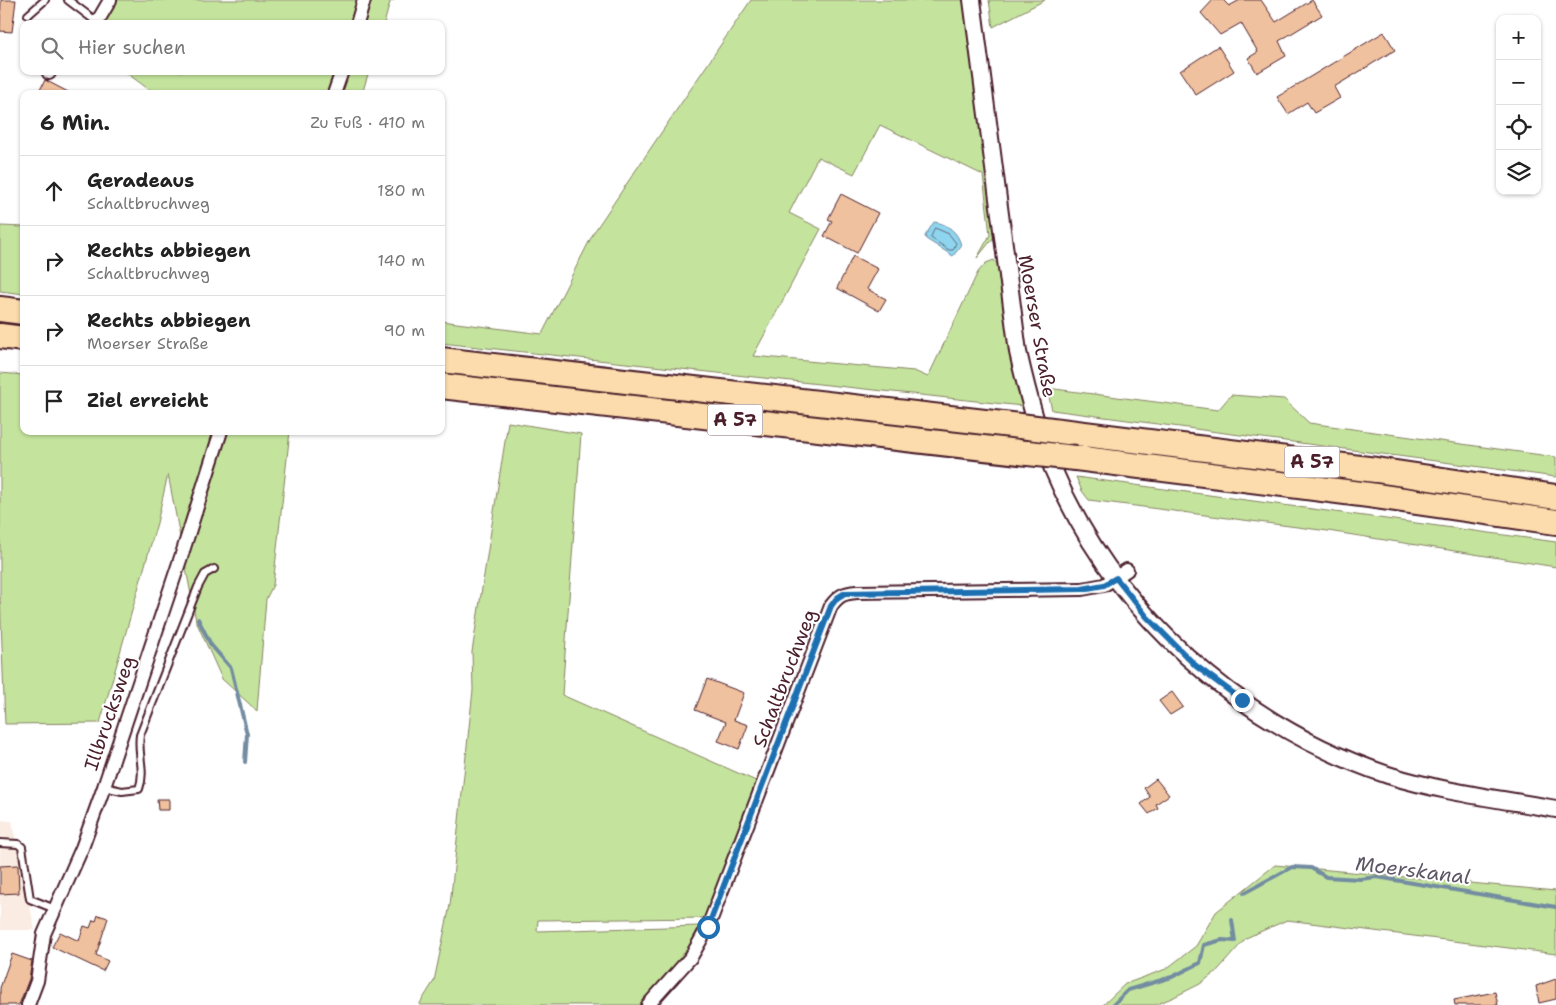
<!DOCTYPE html>
<html lang="de">
<head>
<meta charset="utf-8">
<style>
  :root { --surface:#fff; --page:#f6f6f6; --text:#222; --muted:#767676; --line:#e0e0e0 }
  body { margin:0; font-family:"Shantell Sans",sans-serif; background:var(--page); color:var(--text) }
  .controls { position:absolute; right:15px; top:15px; display:grid; overflow:hidden; border-radius:10px; box-shadow:0 1px 4px #0004 }
  .controls button { width:45px; height:45px; display:grid; place-items:center; padding:0; border:0; border-bottom:1px solid var(--line); background:var(--surface); color:var(--text); font:25px sans-serif }
  .stop { position:absolute; width:15px; height:15px; margin:-11px; border:4px solid #1f6fb2; border-radius:50%; background:#fff }
  .stop.end { background:#1f6fb2; border-color:#fff; box-shadow:0 1px 5px #0008 }
  .list { margin:0; padding:0; list-style:none }
  h2 { display:flex; justify-content:space-between; align-items:center; height:65px; margin:0; padding:0 20px; font-size:21px }
  h2 small { font-size:16px; font-weight:400; color:var(--muted) }
  .list li { display:grid; grid-template-columns:32px 1fr auto; gap:15px; align-items:center; box-sizing:border-box; height:70px; padding:0 20px; border-top:1px solid var(--line) }
  .list b { display:block; font-size:19px; white-space:nowrap }
  .list p { margin:0; font-size:16px; white-space:nowrap; color:var(--muted) }
  .list em { font-size:16px; font-style:normal; color:var(--muted) }
  .icon { flex:none; width:28px; height:28px; fill:none; stroke:currentColor; stroke-width:2; stroke-linecap:round; stroke-linejoin:round }
  .map { position:relative; flex:none; width:1556px; height:1005px; overflow:hidden }
  .search { position:absolute; background:var(--surface); box-shadow:0 1px 4px #0004; left:20px; top:20px; width:425px; height:55px; display:flex; align-items:center; gap:12px; box-sizing:border-box; padding:0 18px; border-radius:10px; color:var(--muted); font-size:19px }
  .panel { position:absolute; background:var(--surface); box-shadow:0 1px 4px #0004; left:20px; top:90px; width:425px; height:345px; border-radius:10px }
  .map>svg:first-child { display:block }
  .built { fill:#faece2 }
  .green { fill:#c4e49d; stroke:#878264 }
  .water { fill:#8ed5ef; stroke:#738ca1 }
  .lines { fill:none; stroke-linecap:round; stroke-linejoin:round }
  .shore { stroke:#656879; stroke-width:1 }
  .stream { stroke:#738ca1; stroke-width:4 }
  .building { fill:#f0c19f; stroke:#4a1f2b }
  .service-casing { stroke:#4a1f2b; stroke-width:10 }
  .minor-casing { stroke:#4a1f2b; stroke-width:16 }
  .tertiary-casing { stroke:#4a1f2b; stroke-width:20 }
  .motorway-casing { stroke:#4a1f2b; stroke-width:28 }
  .service { stroke:#fff; stroke-width:6 }
  .minor { stroke:#fff; stroke-width:12 }
  .tertiary { stroke:#fff; stroke-width:16 }
  .motorway { stroke:#fcdcac; stroke-width:24 }
  .motorway-bridge-casing { stroke:#4a1f2b; stroke-width:28; stroke-linecap:butt }
  .motorway-bridge { stroke:#fcdcac; stroke-width:24 }
  .route { stroke:#1f6fb2; stroke-width:6 }
  .labels { text-anchor:middle; stroke-width:4; stroke-linejoin:round; paint-order:stroke }
  .shield { fill:#fff; stroke:#80626b; stroke-width:1 }
  .shield-label { font-size:18px; font-weight:bold; fill:#4a1f2b }
  .street-label { font-size:19px; fill:#4a1f2b; stroke:#fff }
  .water-label { font-size:20px; font-style:italic; fill:#5e5666; stroke:#fff }
</style>
</head>
<body>
<div class="map">
<svg width="1556" height="1005" viewBox="0 0 1556 1005">
  <rect width="100%" height="100%" fill="#fff"/>
  <filter id="ink" filterUnits="userSpaceOnUse"><feTurbulence type="fractalNoise" baseFrequency=".02" numOctaves="2"/><feDisplacementMap in="SourceGraphic" scale="10" xChannelSelector="R" yChannelSelector="G"/><feConvolveMatrix kernelMatrix="1 2 1 2 8 2 1 2 1" color-interpolation-filters="sRGB"/></filter>
  <g filter="url(#ink)">
    <polygon class="built" points="0,820 12,821 35,930 0,930"/>
    <g class="green">
      <polygon points="115,0 359,0 350,24 100,24"/>
      <polygon points="372,0 394,0 390,2 384,24 364,24"/>
      <polygon points="751,0 964,0 994,237 977,258 990,235 983,175 880,125 854,174 818,157 789,213 821,229 753,356 914,371 928,377 978,272 986,263 994,260 997,264 1008,343 1022,406 441,343 441,321 542,334 594,232"/>
      <polygon points="989,0 1045,0 993,27"/>
      <polygon points="124,71 334,71 327,94 155,94"/>
      <polygon points="348,71 369,71 362,94 341,94"/>
      <polygon points="0,226 24,227 24,294 0,291"/>
      <polygon points="0,373 24,375 24,431 290,431 273,585 266,599 257,711 222,679 196,621 168,474 157,523 100,723 5,724 0,594"/>
      <polygon points="1047,388 1218,410 1231,395 1284,399 1309,423 1556,457 1556,477 1052,410"/>
      <polygon points="508,422 581,434 562,695 756,781 750,805 707,918 538,920 537,931 699,926 688,949 643,1005 419,1005 434,981 450,905 473,690 472,652"/>
      <polygon points="1076,477 1556,542 1556,567 1328,531 1089,500 1082,491"/>
      <polygon points="1275,865 1556,891 1556,954 1287,920 1246,938 1217,971 1200,984 1174,997 1155,1005 1103,1005 1125,984 1166,969 1196,946 1216,912"/>
    </g>
    <path class="water" d="M934 222C947 223 959 233 961 246L953 256 926 239 925 236Z"/>
    <g class="lines">
      <polygon class="shore" points="935,228 949,234 956,243 953,250 949,250 931,238"/>
      <g class="stream">
        <polyline points="198,619 211,645 231,668 247,734 245,762"/>
        <polyline points="1244,893 1292,867 1311,868 1326,877 1360,879 1377,877 1556,907"/>
        <polyline points="1113,1005 1128,990 1172,977 1200,963 1204,945 1222,940 1235,941 1232,920"/>
      </g>
    </g>
    <g class="building">
      <polygon points="1,0 16,0 12,32 0,31"/>
      <polygon points="1213,0 1223,0 1229,6 1240,0 1261,0 1276,22 1312,0 1322,15 1279,41 1286,56 1257,73 1248,58 1258,52 1241,23 1220,35 1201,13"/>
      <polygon points="1384,32 1395,50 1334,87 1340,98 1314,113 1307,102 1288,114 1277,97"/>
      <polygon points="1218,46 1234,71 1196,95 1180,71"/>
      <polygon points="45,80 72,94 38,94"/>
      <polygon points="841,194 878,213 857,253 824,236 832,221 828,219"/>
      <polygon points="853,256 878,269 867,289 886,299 879,311 837,288"/>
      <polygon points="707,679 744,693 734,720 748,725 739,749 718,741 726,722 695,710"/>
      <polygon points="1172,692 1183,707 1170,715 1159,701"/>
      <polygon points="1156,779 1169,795 1156,804 1158,808 1149,814 1141,804 1150,797 1144,788"/>
      <polygon points="157,799 169,799 169,810 158,810"/>
      <polygon points="18,865 19,893 0,894 0,866"/>
      <polygon points="98,915 108,918 96,955 108,961 103,971 52,947 60,932 79,941 84,926 90,928 93,920 96,921"/>
      <polygon points="12,954 32,961 29,979 19,1005 0,1005 0,988"/>
      <polygon points="1556,979 1556,999 1539,1003 1536,986"/>
      <polygon points="1495,992 1498,1005 1455,1005 1454,1000"/>
    </g>
    <g class="lines">
      <defs>
        <g id="service">
          <polyline points="68,0 97,22"/>
          <polyline points="28,15 45,0"/>
          <path d="M104 787 122 791 139 789C146 771 137 754 140 735L198 587 205 574 214 569"/>
          <polyline points="0,843 18,844 22,847 30,899 55,909"/>
        </g>
        <g id="minor">
          <polyline points="96,24 110,0"/>
          <polyline points="357,24 364,0"/>
          <polyline points="49,73 50,71"/>
          <polyline points="334,94 342,71"/>
          <polyline points="28,1005 37,981 44,934 82,848 104,787 182,554 221,431"/>
          <path d="M648 1005 691 957 708 927 831 606C839 595 844 593 857 592L1082 589 1104 585 1127 570"/>
        </g>
        <path id="tertiary" d="M972 0 1018 352C1027 392 1037 432 1053 469 1113 612 1241 726 1388 775 1442 792 1500 799 1556 809"/>
        <g id="motorway">
          <polyline points="0,309 24,312"/>
          <polyline points="0,336 24,339"/>
          <polyline points="441,360 1020,426"/>
          <polyline points="441,386 1028,453"/>
          <polyline points="1068,432 1376,470 1556,497"/>
          <polyline points="1076,458 1369,495 1556,522"/>
        </g>
      </defs>
      <use href="#service" class="service-casing"/>
      <use href="#minor" class="minor-casing"/>
      <use href="#tertiary" class="tertiary-casing"/>
      <use href="#motorway" class="motorway-casing"/>
      <use href="#service" class="service"/>
      <use href="#minor" class="minor"/>
      <use href="#tertiary" class="tertiary"/>
      <use href="#motorway" class="motorway"/>
      <defs>
        <g id="motorway-bridge">
          <polyline points="1020,426 1068,432"/>
          <polyline points="1028,453 1076,458"/>
        </g>
      </defs>
      <use href="#motorway-bridge" class="motorway-bridge-casing"/>
      <use href="#motorway-bridge" class="motorway-bridge"/>
    </g>
  </g>
  <g class="lines" filter="url(#ink)">
    <polyline class="route" points="708,927 831,606 837,598 845,593 1082,589 1104,585 1116,578 1147,617 1196,666 1242,700"/>
  </g>
  <g class="labels">
    <g class="shield">
      <rect x="707.5" y="404.5" width="55" height="31" rx="4"/>
      <rect x="1284.5" y="446.5" width="55" height="31" rx="4"/>
    </g>
    <g class="shield-label">
      <text x="735" y="426">A 57</text>
      <text x="1312" y="468">A 57</text>
    </g>
    <g class="street-label">
      <text transform="translate(1038 326) rotate(80)" y="7">Moerser Straße</text>
      <text transform="translate(784 678) rotate(-69)" y="7">Schaltbruchweg</text>
      <text transform="translate(109 713) rotate(-71)" y="7">Illbrucksweg</text>
    </g>
    <g class="water-label">
      <text transform="translate(1413 870) rotate(7)" y="7">Moerskanal</text>
    </g>
  </g>
</svg>
<div class="controls">
<button>+</button>
<button>−</button>
<button><svg class="icon" aria-label="locate" viewBox="0 0 24 24"><circle cx="12" cy="12" r="6"/><path d="M12 2v4M12 18v4M2 12h4M18 12h4"/></svg></button>
<button><svg class="icon" aria-label="layers" viewBox="0 0 24 24"><path d="M12 4l9 5-9 5-9-5zM3 14l9 5 9-5"/></svg></button>
</div>
<div class="stop" style="left:708px;top:927px"></div>
<div class="stop end" style="left:1242px;top:700px"></div>
<div class="search"><svg class="icon" aria-label="search" viewBox="0 0 24 24"><circle cx="10" cy="10" r="6"/><path d="M15 15l6 6"/></svg>Hier suchen</div>
<section class="panel">
<h2>6 Min.<small>Zu Fuß · 410 m</small></h2>
<ul class="list">
<li><svg class="icon" aria-label="ahead" viewBox="0 0 24 24"><path d="M12 20V5M6 11l6-6 6 6"/></svg><div><b>Geradeaus</b><p>Schaltbruchweg</p></div><em>180 m</em></li>
<li><svg class="icon" aria-label="right" viewBox="0 0 24 24"><path d="M7 20v-9h11M14 6l5 5-5 5"/></svg><div><b>Rechts abbiegen</b><p>Schaltbruchweg</p></div><em>140 m</em></li>
<li><svg class="icon" aria-label="right" viewBox="0 0 24 24"><path d="M7 20v-9h11M14 6l5 5-5 5"/></svg><div><b>Rechts abbiegen</b><p>Moerser Straße</p></div><em>90 m</em></li>
<li><svg class="icon" aria-label="arrive" viewBox="0 0 24 24"><path d="M6 21V4h12l-3 4 3 4H6"/></svg><div><b>Ziel erreicht</b></div></li>
</ul>
</section>
</div>
</body>
</html>
